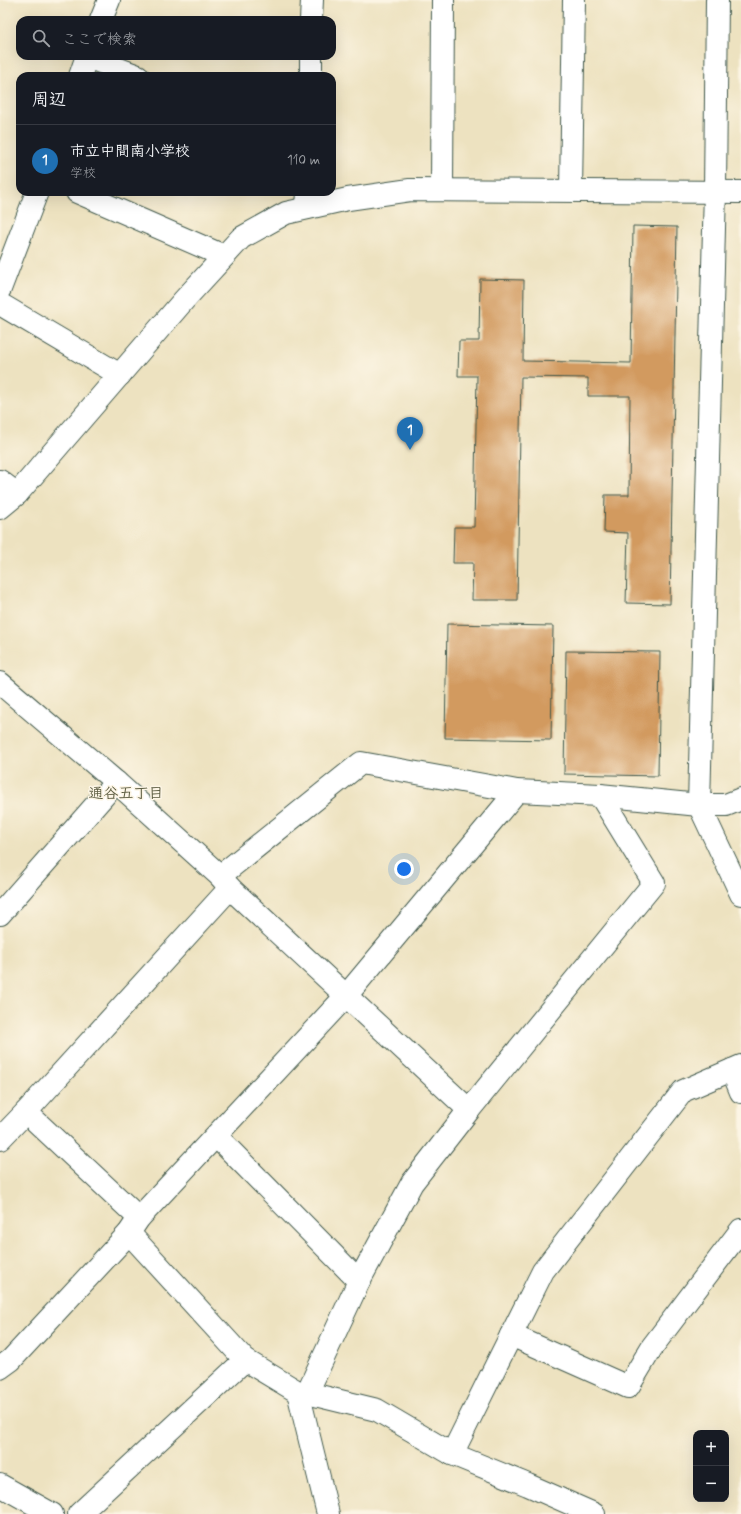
<!DOCTYPE html>
<html lang="ja">
<head>
<meta charset="utf-8">
<style>
  :root { --surface:#171b24; --page:#242831; --text:#f1f3f6; --muted:#9ea1a6; --line:#363941; --accent:#1f6fb2 }
  body { margin:0; font-family:Mynerve,"Klee One",sans-serif; background:var(--page); color:var(--text) }
  .controls { position:absolute; right:12px; bottom:12px; display:grid; overflow:hidden; border-radius:8px; box-shadow:0 4px 16px #0002 }
  .controls button { width:36px; height:36px; display:grid; place-items:center; padding:0; border:0; border-bottom:1px solid var(--line); background:var(--surface); color:var(--text); font:20px sans-serif }
  .you { position:absolute; left:404px; top:869px; width:14px; height:14px; margin:-10px; border:3px solid #fff; border-radius:50%; background:#1a73e8; box-shadow:0 0 0 6px #1a73e833 }
  .badge { display:grid; place-items:center; width:26px; height:26px; border-radius:50%; background:var(--accent); color:#fff; font-size:13px; font-weight:700 }
  .pin { position:absolute; translate:-50% -33px; filter:drop-shadow(0 1px 2px #0008) }
  .pin::after { content:''; position:absolute; top:21px; width:14px; height:12px; background:inherit; clip-path:polygon(0 0,100% 0,50% 100%) }
  .list { margin:0; padding:0; list-style:none }
  h2 { display:flex; justify-content:space-between; align-items:center; height:52px; margin:0; padding:0 16px; font-size:17px }
  h2 small { font-size:13px; font-weight:400; color:var(--muted) }
  .list li { display:grid; grid-template-columns:26px 1fr auto; gap:12px; align-items:center; box-sizing:border-box; height:72px; padding:0 16px; border-top:1px solid var(--line) }
  .list b { display:block; font-size:15px; white-space:nowrap }
  .list p { margin:0; font-size:13px; white-space:nowrap; color:var(--muted) }
  .list em { font-size:13px; font-style:normal; color:var(--muted) }
  .icon { flex:none; width:22px; height:22px; fill:none; stroke:currentColor; stroke-width:2; stroke-linecap:round; stroke-linejoin:round }
  .map { position:relative; flex:none; width:741px; height:1514px; overflow:hidden }
  .search { position:absolute; background:var(--surface); box-shadow:0 4px 16px #0002; left:16px; top:16px; width:320px; height:44px; display:flex; align-items:center; gap:10px; box-sizing:border-box; padding:0 14px; border-radius:12px; color:var(--muted); font-size:15px }
  .panel { position:absolute; background:var(--surface); box-shadow:0 4px 16px #0002; left:16px; top:72px; width:320px; height:124px; border-radius:12px }
  .map>svg:first-child { display:block }
  .building { fill:#d29a5e }
  .lines { fill:none; stroke-linecap:round; stroke-linejoin:round }
  .minor-casing { stroke:#3e5649; stroke-width:24 }
  .tertiary-casing { stroke:#3e5649; stroke-width:24 }
  .minor { stroke:#fff; stroke-width:22 }
  .tertiary { stroke:#fff; stroke-width:22 }
  .labels { text-anchor:middle; stroke-width:3; stroke-linejoin:round; paint-order:stroke }
  .neighbourhood-label { font-size:15px; font-weight:bold; fill:#5e5e43; stroke:#fcf5e5 }
</style>
</head>
<body>
<div class="map">
<svg width="741" height="1514" viewBox="0 0 741 1514">
  <rect width="100%" height="100%" fill="#fcf5e5"/>
  <filter id="ink" filterUnits="userSpaceOnUse"><feTurbulence type="fractalNoise" baseFrequency=".025" numOctaves="2"/><feDisplacementMap in="SourceGraphic" scale="8" xChannelSelector="R" yChannelSelector="G"/><feConvolveMatrix kernelMatrix="1 2 1 2 8 2 1 2 1" color-interpolation-filters="sRGB"/></filter>
  <filter id="wash" filterUnits="userSpaceOnUse"><feTurbulence type="fractalNoise" baseFrequency=".012" numOctaves="4" result="noise"/><feDisplacementMap in="SourceGraphic" scale="16" xChannelSelector="R" yChannelSelector="G"/><feGaussianBlur stdDeviation="0.9" result="paint"/><feColorMatrix in="noise" values="0 0 0 0 0 0 0 0 0 0 0 0 0 0 0 0 0 1.4 0 .05"/><feComposite in="paint" operator="in"/></filter>
  <g filter="url(#wash)">
    <rect width="100%" height="100%" fill="#ede2c0"/>
    <g id="blocks">
      <g class="building">
        <polygon points="633,226 677,227 670,604 626,603 628,533 604,532 605,495 629,495 630,396 588,396 588,378 521,377 517,600 472,600 473,563 453,563 454,527 474,527 477,376 458,376 459,341 479,341 480,279 524,280 523,361 631,363"/>
        <polygon points="447,624 553,626 551,740 445,738"/>
        <polygon points="566,651 660,652 658,776 564,774"/>
      </g>
    </g>
  </g>
  <g filter="url(#ink)">
    <use href="#blocks" fill-opacity="0" stroke="#3e5649" stroke-width="1"/>
    <g class="lines">
      <defs>
        <g id="minor">
          <polyline points="101,20 109,0"/>
          <polyline points="311,20 312,0"/>
          <polyline points="87,57 138,76"/>
          <polyline points="80,76 87,56"/>
          <polyline points="311,76 311,56"/>
          <polyline points="442,190 443,0"/>
          <polyline points="571,190 574,0"/>
          <polyline points="77,192 224,256"/>
          <polyline points="307,208 308,192"/>
          <polyline points="0,289 37,192"/>
          <polyline points="0,304 120,375"/>
          <polyline points="0,481 17,494"/>
          <polyline points="0,683 116,782 220,876 230,888 469,1110 412,1183 359,1281 307,1393"/>
          <polyline points="699,805 741,894"/>
          <polyline points="220,876 361,763 517,791 600,795 699,805 726,805 741,799"/>
          <polyline points="0,914 116,782"/>
          <polyline points="732,1070 741,1092"/>
          <polyline points="469,1110 654,883 600,795"/>
          <polyline points="26,1112 139,1218"/>
          <polyline points="216,1136 359,1281"/>
          <polyline points="0,1139 26,1112 230,888"/>
          <polyline points="129,1233 245,1360 298,1392 307,1393 377,1410 452,1454 528,1485 594,1514"/>
          <polyline points="511,1335 628,1387 652,1347 741,1230"/>
          <polyline points="0,1368 11,1360 129,1233 139,1218 346,996 517,791"/>
          <polyline points="298,1392 328,1514"/>
          <polyline points="452,1454 543,1271 683,1091 741,1066"/>
          <polyline points="0,1485 52,1514"/>
          <polyline points="79,1514 245,1360"/>
        </g>
        <g id="tertiary">
          <polyline points="0,508 17,494 184,300 241,238 286,213 348,199 410,190 741,192"/>
          <polyline points="699,805 715,190 717,0"/>
        </g>
      </defs>
      <use href="#minor" class="minor-casing"/>
      <use href="#tertiary" class="tertiary-casing"/>
      <use href="#minor" class="minor"/>
      <use href="#tertiary" class="tertiary"/>
    </g>
  </g>
  <g class="labels">
    <g class="neighbourhood-label">
      <text x="126" y="798">通谷五丁目</text>
    </g>
  </g>
</svg>
<div class="controls">
<button>+</button>
<button>−</button>
</div>
<div class="you"></div>
<div class="pin badge" style="left:410px;top:450px">1</div>
<div class="search"><svg class="icon" aria-label="search" viewBox="0 0 24 24"><circle cx="10" cy="10" r="6"/><path d="M15 15l6 6"/></svg>ここで検索</div>
<section class="panel">
<h2>周辺<small></small></h2>
<ul class="list">
<li><span class="badge">1</span><div><b>市立中間南小学校</b><p>学校</p></div><em>110 m</em></li>
</ul>
</section>
</div>
</body>
</html>
